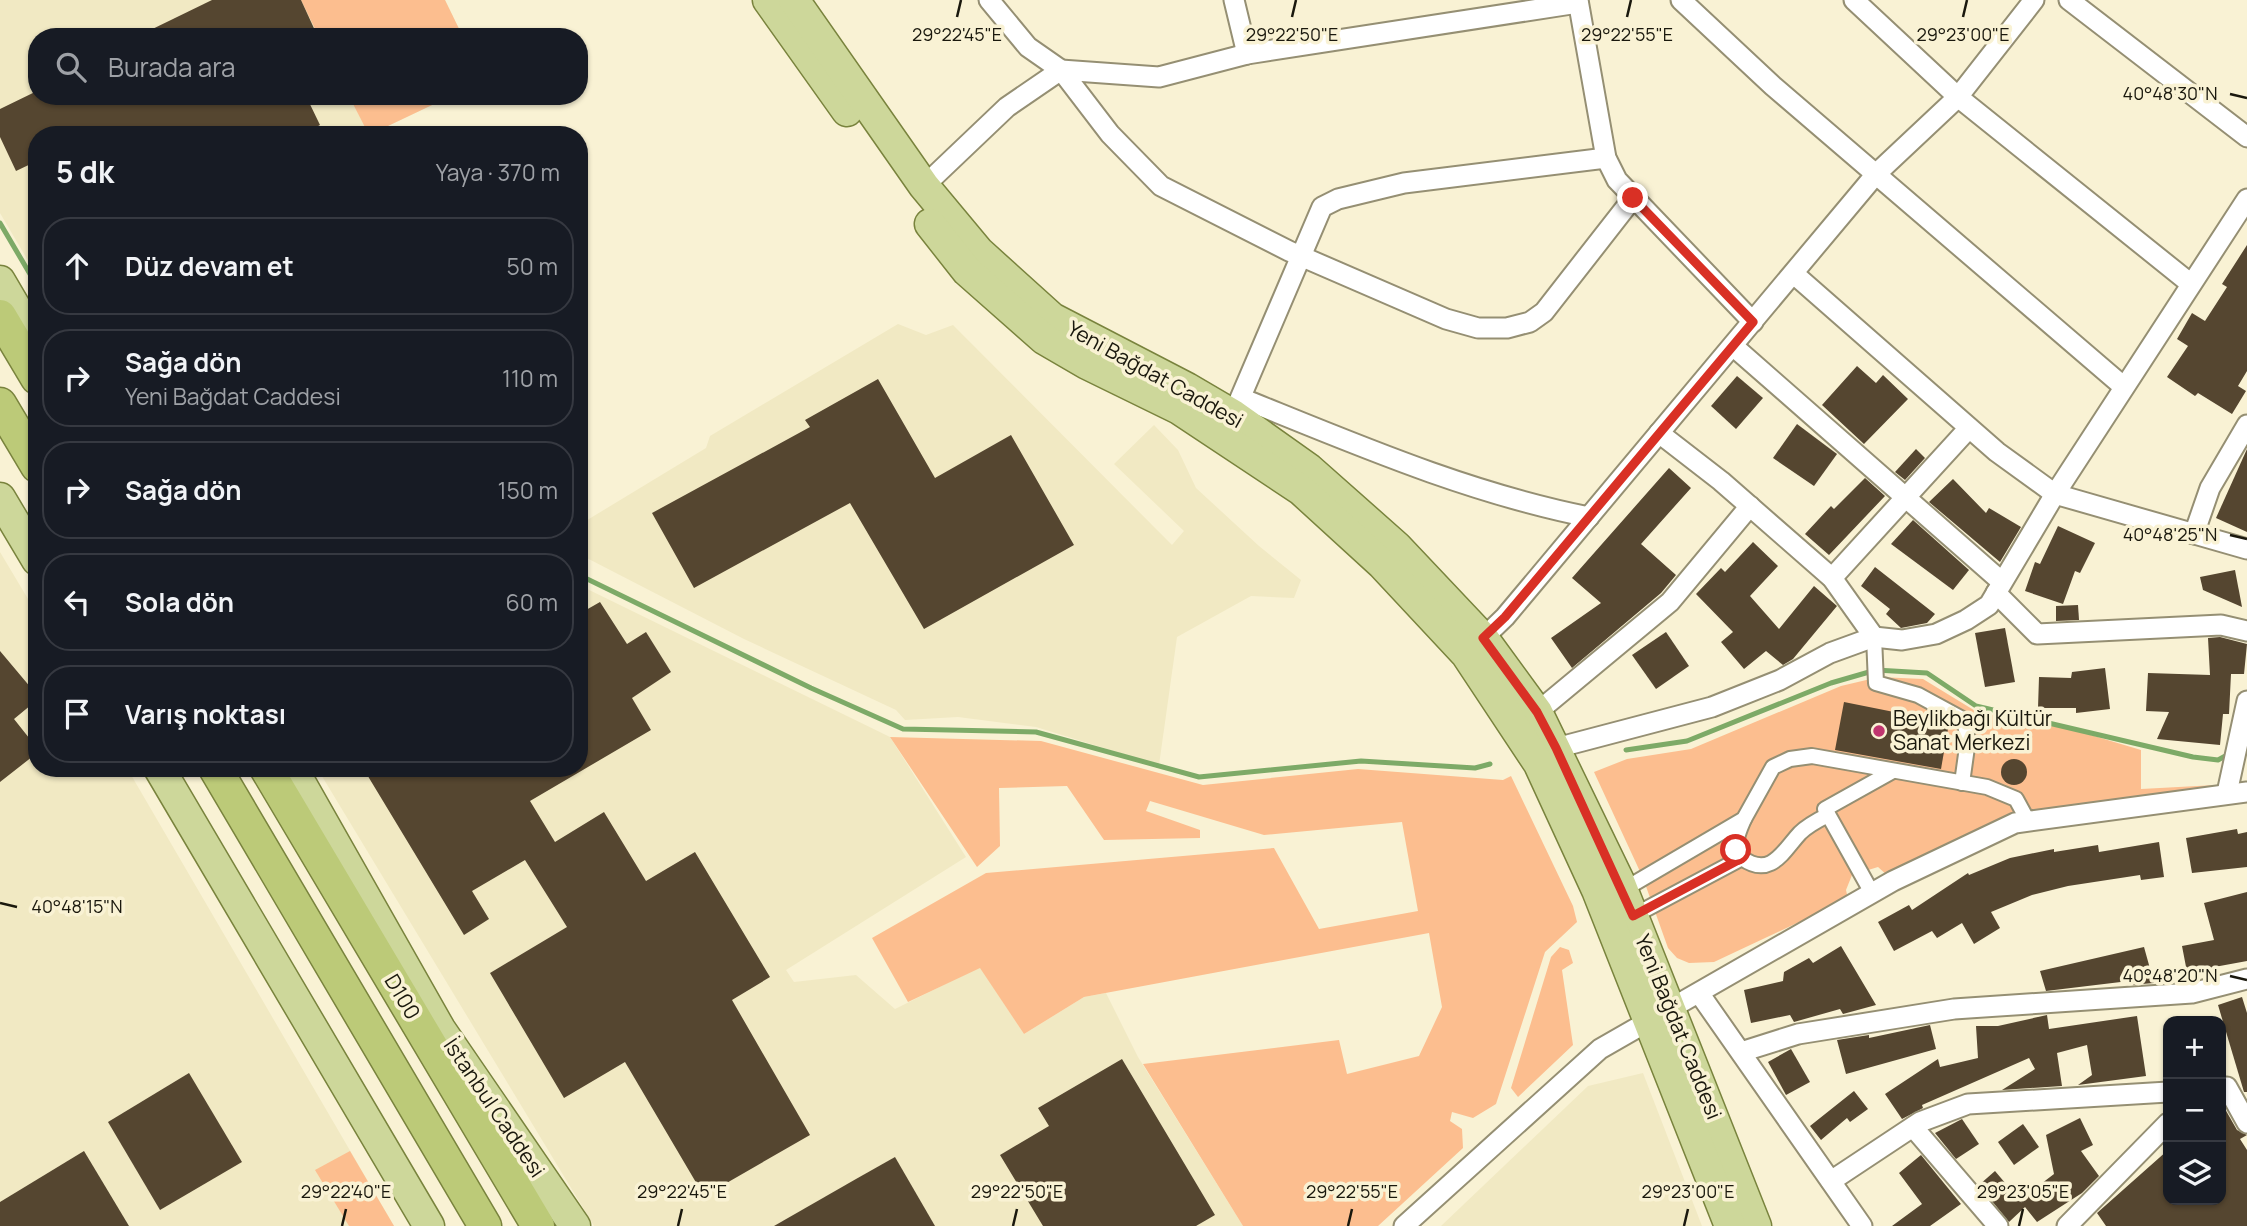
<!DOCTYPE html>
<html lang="tr">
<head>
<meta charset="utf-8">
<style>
  :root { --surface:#171b24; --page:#242831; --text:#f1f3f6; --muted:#9ea1a6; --line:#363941 }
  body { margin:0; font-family:Manrope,sans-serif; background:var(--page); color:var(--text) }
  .controls { position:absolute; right:21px; bottom:21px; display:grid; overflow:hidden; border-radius:14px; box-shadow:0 2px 5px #0004 }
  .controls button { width:63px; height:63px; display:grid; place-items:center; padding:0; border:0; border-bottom:2px solid var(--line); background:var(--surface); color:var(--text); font:35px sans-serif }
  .stop { position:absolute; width:21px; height:21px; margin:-16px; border:5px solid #d93025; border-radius:50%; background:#fff }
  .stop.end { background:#d93025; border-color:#fff; box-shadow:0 2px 7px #0008 }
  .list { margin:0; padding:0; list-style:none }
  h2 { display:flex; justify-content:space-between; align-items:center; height:91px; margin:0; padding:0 28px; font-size:30px }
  h2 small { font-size:23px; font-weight:400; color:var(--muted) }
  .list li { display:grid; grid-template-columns:46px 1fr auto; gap:21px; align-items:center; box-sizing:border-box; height:98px; margin:0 14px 14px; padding:0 14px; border:2px solid var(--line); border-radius:28px }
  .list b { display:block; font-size:26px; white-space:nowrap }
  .list p { margin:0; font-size:23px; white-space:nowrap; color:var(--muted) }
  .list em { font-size:23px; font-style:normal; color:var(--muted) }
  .icon { flex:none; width:38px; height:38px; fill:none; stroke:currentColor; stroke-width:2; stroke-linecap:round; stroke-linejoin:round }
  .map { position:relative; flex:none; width:2247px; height:1226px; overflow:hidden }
  .search { position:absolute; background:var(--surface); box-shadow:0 2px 5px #0004; left:28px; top:28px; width:560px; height:77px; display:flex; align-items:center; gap:18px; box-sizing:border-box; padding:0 24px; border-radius:28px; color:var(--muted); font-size:26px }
  .panel { position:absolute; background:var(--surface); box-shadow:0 2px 5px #0004; left:28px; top:126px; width:560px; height:651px; border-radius:28px }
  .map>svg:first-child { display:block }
  .built { fill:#f1e9c3 }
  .green { fill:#fcbe8f }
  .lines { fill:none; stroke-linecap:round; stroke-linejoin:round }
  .stream { stroke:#7daa67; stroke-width:5 }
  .building { fill:#554630 }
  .pedestrian-casing { stroke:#958f73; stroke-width:18 }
  .minor-casing { stroke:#958f73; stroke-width:23 }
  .primary-casing { stroke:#79833d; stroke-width:33 }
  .trunk-casing { stroke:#79833d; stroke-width:35 }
  .pedestrian { stroke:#fff; stroke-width:14 }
  .minor { stroke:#fff; stroke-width:19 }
  .primary { stroke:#cdd79a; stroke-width:30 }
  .trunk { stroke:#bcca78; stroke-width:32 }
  .route { stroke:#d93025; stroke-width:9 }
  .ticks { fill:none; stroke:#1a180d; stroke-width:2.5 }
  .poi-dot { fill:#c0356f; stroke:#f9f2d4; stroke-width:2.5 }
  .labels { text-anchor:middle; stroke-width:7; stroke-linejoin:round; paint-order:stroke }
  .street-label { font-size:21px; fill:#1a180d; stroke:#f9f2d4 }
  .poi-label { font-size:21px; fill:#1a180d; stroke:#f9f2d4; text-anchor:start }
  .ticks-label { font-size:18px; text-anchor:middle; fill:#1a180d; stroke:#f9f2d4; stroke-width:7; stroke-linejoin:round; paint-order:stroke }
</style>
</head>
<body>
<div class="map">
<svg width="2247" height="1226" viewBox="0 0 2247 1226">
  <rect width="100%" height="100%" fill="#f9f2d4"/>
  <g class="built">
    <polygon points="0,0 445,0 463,37 37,37 37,96 451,96 369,135 37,135 37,276 0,213"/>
    <polygon points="898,324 926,335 953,325 1172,545 1184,531 1114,464 1154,425 1178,450 1196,488 1259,546 1301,580 1294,598 1251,596 1177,637 1159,765 1036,727 958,717 905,720 896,710 744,639 579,554 579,525 706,448 710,436"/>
    <polygon points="0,552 37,614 37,768 127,768 394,1226 0,1226"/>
    <polygon points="579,585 890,737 966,857 786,970 794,982 856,975 895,1009 980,967 1024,1034 1084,997 1106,993 1138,1057 1243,1226 594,1226 317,768 579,768"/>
    <polygon points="1643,1073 1702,1226 1441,1226 1588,1086"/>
  </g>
  <g class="green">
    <polygon points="301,0 445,0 463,37 319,37"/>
    <polygon points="349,96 451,96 369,135"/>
    <polygon points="1879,677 1923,679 1977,712 2074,730 2141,750 2141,789 2216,785 2216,788 2124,804 2047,809 1888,876 1878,867 1852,875 1846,890 1848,899 1714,962 1689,963 1677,958 1668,948 1643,878 1594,772 1627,759 1691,749 1841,686"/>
    <polygon points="890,737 1041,741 1203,785 1358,769 1503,780 1511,776 1573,906 1577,922 1545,952 1496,1104 1473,1118 1452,1112 1450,1121 1462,1129 1463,1148 1378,1226 1243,1226 1143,1064 1339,1040 1347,1074 1419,1056 1442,1007 1429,933 1084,997 1024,1034 980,968 908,1002 872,938 986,873 1274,848 1319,929 1418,911 1402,822 1264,835 1150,801 1146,811 1200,830 1200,838 1104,840 1067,786 999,788 1000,846 977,867"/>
    <polygon points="1560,947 1569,950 1573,963 1562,970 1573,1045 1518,1097 1511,1088 1551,957"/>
    <polygon points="350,1151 394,1226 349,1226 315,1170"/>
  </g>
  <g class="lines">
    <g class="stream">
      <polyline points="0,223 37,286"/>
      <polyline points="579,575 811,688 903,729 1036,732 1199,777 1361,761 1475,768 1490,764"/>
      <polyline points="1626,750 1687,741 1831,683 1876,670 1927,673 1976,706 2193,757 2218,760 2229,754"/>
    </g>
  </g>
  <g class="building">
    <polygon points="212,0 301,0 318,37 136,37"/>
    <polygon points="37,91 37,96 306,96 320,125 301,135 37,135 37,161 16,171 0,137 0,109"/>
    <polygon points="2247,245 2247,371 2238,386 2246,391 2232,414 2198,393 2195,396 2167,377 2188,346 2177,339 2192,313 2205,321 2227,287 2222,284"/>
    <polygon points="1857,366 1876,383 1883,375 1908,399 1864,444 1822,405"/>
    <polygon points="1737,376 1763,398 1736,429 1711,406"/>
    <polygon points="878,379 935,478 1011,435 1074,545 924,629 850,503 694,588 652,513 810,427 805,420"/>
    <polygon points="1797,424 1837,454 1814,486 1773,458"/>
    <polygon points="1916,449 1925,458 1905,480 1895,472"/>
    <polygon points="2247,449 2247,532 2216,518"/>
    <polygon points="1669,468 1691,488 1641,544 1676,575 1661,593 1572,668 1551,638 1601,603 1572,578"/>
    <polygon points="1865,478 1885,496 1829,555 1805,534 1831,506 1834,509"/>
    <polygon points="1953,479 1986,513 1989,508 2021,527 2000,562 1929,502"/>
    <polygon points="1913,520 1969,570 1953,590 1891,544"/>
    <polygon points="2058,526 2095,543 2080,573 2075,571 2063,604 2025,591 2035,562 2040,564"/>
    <polygon points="1753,542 1778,566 1750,596 1779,629 1814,586 1837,606 1793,659 1783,665 1766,651 1744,669 1721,642 1733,632 1696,594 1721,568 1725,572"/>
    <polygon points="1875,567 1935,614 1927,623 1901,628 1886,614 1890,609 1861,586"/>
    <polygon points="2235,570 2242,607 2203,590 2200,577"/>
    <polygon points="600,602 627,644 646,632 671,672 632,698 651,730 530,801 555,842 604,812 646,881 695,852 770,977 732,1000 810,1135 704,1196 625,1062 564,1098 490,973 567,927 525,860 472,891 489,919 464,935 363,768 579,768 579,614"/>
    <polygon points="2078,605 2079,620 2056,621 2056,606"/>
    <polygon points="2005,628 2015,682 1985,687 1975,633"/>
    <polygon points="1666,632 1689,666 1656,689 1632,655"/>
    <polygon points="2220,637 2247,644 2244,674 2231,674 2229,714 2223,714 2220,745 2157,739 2169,712 2146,711 2148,673 2210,675 2208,638"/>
    <polygon points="0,651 37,695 37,700 14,719 37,748 37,753 0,782"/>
    <polygon points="2105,668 2110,709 2076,713 2076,708 2038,708 2039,677 2071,678 2072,672"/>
    <polygon points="1844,702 1949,723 1941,769 1835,750"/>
    <circle cx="2014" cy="772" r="13"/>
    <polygon points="2237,829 2238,834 2247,832 2247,867 2192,873 2186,838"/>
    <polygon points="2159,842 2164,877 2141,880 2140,875 2068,886 2032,895 1991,912 2000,928 1974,944 1962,923 1937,938 1932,931 1894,951 1878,922 1909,905 1912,910 1968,873 1969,875 2010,858 2054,849 2054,852 2098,845 2099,852"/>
    <polygon points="2247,892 2247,961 2187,972 2182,946 2214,940 2204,903"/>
    <polygon points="1841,946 1876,1005 1843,1014 1840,1009 1794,1022 1790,1015 1751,1023 1744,990 1783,981 1784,972 1809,958 1813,963"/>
    <polygon points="2144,947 2154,983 2130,985 2129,981 2046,991 2040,971"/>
    <polygon points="2242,997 2247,1013 2247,1092 2244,1092 2218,1005"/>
    <polygon points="2047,1015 2049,1029 2137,1016 2146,1076 2078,1085 2092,1075 2087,1045 2057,1053 2062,1086 2002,1090 2035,1069 2029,1058 1922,1105 1923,1108 1902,1119 1885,1094 1938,1059 1940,1067 1978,1058 1976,1026 1998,1026"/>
    <polygon points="1930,1025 1936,1049 1846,1074 1837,1040 1869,1035 1869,1038"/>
    <polygon points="1791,1049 1810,1082 1786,1095 1768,1062"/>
    <polygon points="1122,1059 1215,1215 1196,1226 1043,1226 1000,1155 1049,1126 1038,1108"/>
    <polygon points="189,1073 242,1162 160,1210 108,1122"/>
    <polygon points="1854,1091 1868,1109 1850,1122 1847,1118 1821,1140 1810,1126"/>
    <polygon points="2225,1109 2237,1130 2247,1135 2240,1139 2247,1150 2247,1226 2106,1226 2097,1213 2168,1150 2168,1200 2221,1200 2221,1111"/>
    <polygon points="2080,1118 2093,1145 2081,1151 2099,1176 2082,1193 2037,1222 2025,1207 2009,1222 1979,1185 1995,1171 2022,1203 2020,1200 2054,1174 2046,1135"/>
    <polygon points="1962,1119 1979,1144 1956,1159 1935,1133"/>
    <polygon points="2023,1124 2039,1147 2014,1165 1998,1142"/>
    <polygon points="84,1151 129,1226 0,1226 0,1202"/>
    <polygon points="1921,1155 1961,1204 1930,1226 1892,1226 1922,1204 1899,1173"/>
    <polygon points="895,1157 935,1226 774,1226 856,1179"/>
  </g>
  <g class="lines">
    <defs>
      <g id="pedestrian">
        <polyline points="1874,637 1876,683 1918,695 1964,720 1968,740 1962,783"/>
        <path d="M1742 858C1771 879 1784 850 1800 833 1808 825 1818 820 1828 815"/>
        <polyline points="1623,890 1744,819 1773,767 1790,759 1812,756 1987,787 2016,799 2028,821"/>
        <polyline points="1872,893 1825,809 1893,771"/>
        <path d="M1633 916 1742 858C1732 844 1738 833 1744 819"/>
      </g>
      <g id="minor">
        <polyline points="989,0 1028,47 1061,70 1110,134 1161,186 1289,251 1446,319 1478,328 1507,328 1530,322 1544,312 1633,198"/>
        <polyline points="1234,0 1247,54"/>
        <polyline points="1578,0 1606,158 1617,180 1753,322"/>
        <polyline points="1681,0 1773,86 2124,387"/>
        <polyline points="1854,0 1958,97 2191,284"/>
        <polyline points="2069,0 2247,137"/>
        <polyline points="924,186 1007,107 1061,70 1159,77 1247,54 1578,3"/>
        <polyline points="1794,274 1997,452 2055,494 2247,549"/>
        <polyline points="1733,346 2002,582"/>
        <path d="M1241 398C1355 444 1468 493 1589 517"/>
        <polyline points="1233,415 1322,207 1338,199 1404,183 1606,158"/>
        <polyline points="1659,433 1721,481 1832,578 1874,637"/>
        <polyline points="2194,534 2210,488 2247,425"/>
        <polyline points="1832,578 1969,428"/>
        <polyline points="1996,593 2037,634 2221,625 2247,631"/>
        <polyline points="1477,644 1505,617 1876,174 1958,97 2034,0"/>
        <polyline points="1529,719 1670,602 1750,506"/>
        <polyline points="1556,748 1712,707 1780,680 1830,653 1874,637 1902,640 1936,634 1966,620 1989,605 2055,494 2247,199"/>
        <polyline points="2227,793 2247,701"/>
        <polyline points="1699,993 1862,1226"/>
        <polyline points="1741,1052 1798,1034 1954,1009 2192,993 2247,979"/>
        <polyline points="2227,1087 2247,1123"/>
        <polyline points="1913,1127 1998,1226"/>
        <polyline points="1831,1181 1920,1122 1968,1104 2168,1092"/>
        <polyline points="1404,1226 1600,1049 1893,881 2015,823 2247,792"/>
        <polyline points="2067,1226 2168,1123"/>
      </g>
      <g id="primary">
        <polyline points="768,0 847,111"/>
        <polyline points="794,0 924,186 979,252 1052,318 1187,388 1233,415 1309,469 1397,547 1483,638 1537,712 1619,881 1756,1226"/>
        <polyline points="930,224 967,271 1044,339 1087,364 1179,409 1301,490 1382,564 1466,654 1539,764 1597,890 1730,1226"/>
        <polyline points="0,281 37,344"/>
        <polyline points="0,498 37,560"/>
        <polyline points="159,768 429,1226"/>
        <polyline points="292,768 440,1029 575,1226"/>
      </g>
      <g id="trunk">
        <polyline points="0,316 37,378"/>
        <polyline points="0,404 37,466"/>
        <polyline points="215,768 485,1226"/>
        <polyline points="266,768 538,1226"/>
      </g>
    </defs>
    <use href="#pedestrian" class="pedestrian-casing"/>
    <use href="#minor" class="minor-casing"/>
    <use href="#primary" class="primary-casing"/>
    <use href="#trunk" class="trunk-casing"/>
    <use href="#pedestrian" class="pedestrian"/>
    <use href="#minor" class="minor"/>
    <use href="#primary" class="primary"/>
    <use href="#trunk" class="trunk"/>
  </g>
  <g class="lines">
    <polyline class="route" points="1633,198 1753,322 1505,617 1483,638 1537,712 1556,748 1633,916 1742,858 1736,850"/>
  </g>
  <path class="ticks" d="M957 17 961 0M1292 17 1296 0M1627 17 1631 0M1963 17 1967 0M2230 94 2247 98M2230 535 2247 539M0 903 17 907M2230 976 2247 980M342 1226 346 1209M678 1226 682 1209M1013 1226 1017 1209M1348 1226 1352 1209M1684 1226 1688 1209M2019 1226 2023 1209"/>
  <circle class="poi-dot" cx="1879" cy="731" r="7"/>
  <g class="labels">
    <g class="street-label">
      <text transform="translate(1155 375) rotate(29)" y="7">Yeni Bağdat Caddesi</text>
      <text transform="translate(402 997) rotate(59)" y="7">D100</text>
      <text transform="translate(1678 1027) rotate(68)" y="7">Yeni Bağdat Caddesi</text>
      <text transform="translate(494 1108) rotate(56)" y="7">İstanbul Caddesi</text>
    </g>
    <g class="poi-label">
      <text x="1893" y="726">Beylikbağı Kültür<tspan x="1893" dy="24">Sanat Merkezi</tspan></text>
    </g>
  </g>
  <g class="ticks-label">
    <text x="957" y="41">29°22'45"E</text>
    <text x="1292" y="41">29°22'50"E</text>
    <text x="1627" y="41">29°22'55"E</text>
    <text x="1963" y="41">29°23'00"E</text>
    <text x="2170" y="100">40°48'30"N</text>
    <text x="2170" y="541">40°48'25"N</text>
    <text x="77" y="913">40°48'15"N</text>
    <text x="2170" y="982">40°48'20"N</text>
    <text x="346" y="1198">29°22'40"E</text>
    <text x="682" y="1198">29°22'45"E</text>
    <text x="1017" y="1198">29°22'50"E</text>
    <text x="1352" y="1198">29°22'55"E</text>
    <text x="1688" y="1198">29°23'00"E</text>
    <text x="2023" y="1198">29°23'05"E</text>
  </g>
</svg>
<div class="controls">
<button>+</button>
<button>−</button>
<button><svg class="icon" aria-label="layers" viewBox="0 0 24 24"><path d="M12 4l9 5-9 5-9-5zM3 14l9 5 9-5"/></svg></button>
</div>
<div class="stop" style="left:1736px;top:850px"></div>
<div class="stop end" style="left:1633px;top:198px"></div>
<div class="search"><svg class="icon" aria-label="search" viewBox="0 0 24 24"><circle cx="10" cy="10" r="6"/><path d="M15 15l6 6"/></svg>Burada ara</div>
<section class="panel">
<h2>5 dk<small>Yaya · 370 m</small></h2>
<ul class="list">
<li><svg class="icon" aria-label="ahead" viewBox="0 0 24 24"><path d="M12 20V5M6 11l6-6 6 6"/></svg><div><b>Düz devam et</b></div><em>50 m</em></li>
<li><svg class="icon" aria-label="right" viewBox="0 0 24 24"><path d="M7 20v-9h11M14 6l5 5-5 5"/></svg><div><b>Sağa dön</b><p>Yeni Bağdat Caddesi</p></div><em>110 m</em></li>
<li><svg class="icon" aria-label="right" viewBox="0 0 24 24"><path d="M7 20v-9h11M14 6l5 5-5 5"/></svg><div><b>Sağa dön</b></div><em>150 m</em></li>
<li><svg class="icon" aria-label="left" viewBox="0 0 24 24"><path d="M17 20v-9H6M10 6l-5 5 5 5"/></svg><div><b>Sola dön</b></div><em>60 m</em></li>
<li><svg class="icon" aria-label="arrive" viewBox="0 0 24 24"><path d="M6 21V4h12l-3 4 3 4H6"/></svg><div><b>Varış noktası</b></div></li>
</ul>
</section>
</div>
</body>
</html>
